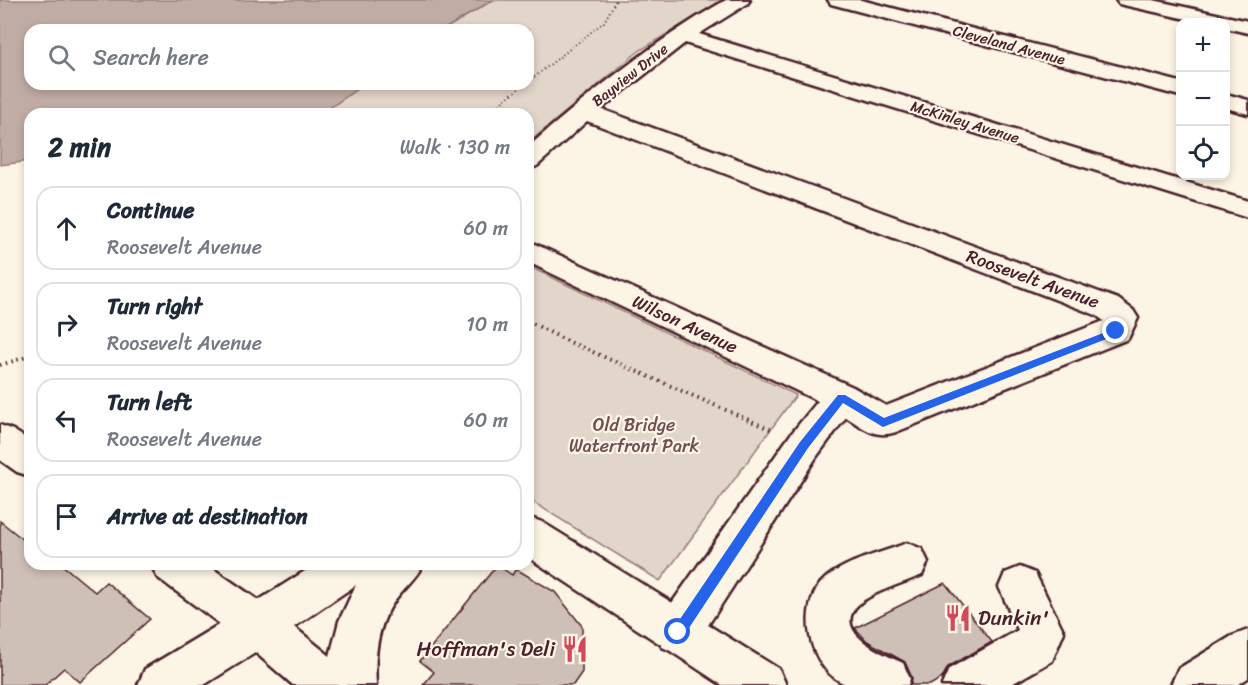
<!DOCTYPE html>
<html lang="en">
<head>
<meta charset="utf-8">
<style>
  :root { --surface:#fff; --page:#f2f2f3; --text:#1f2937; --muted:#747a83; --line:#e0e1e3 }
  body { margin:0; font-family:Sriracha,sans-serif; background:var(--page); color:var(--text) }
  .controls { position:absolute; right:18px; top:18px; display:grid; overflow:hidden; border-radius:12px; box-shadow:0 3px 9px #0003 }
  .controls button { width:54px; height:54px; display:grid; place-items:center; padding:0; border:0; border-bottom:2px solid var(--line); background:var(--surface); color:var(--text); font:30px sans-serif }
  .stop { position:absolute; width:18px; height:18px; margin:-14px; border:4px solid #2563eb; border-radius:50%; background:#fff }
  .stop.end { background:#2563eb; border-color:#fff; box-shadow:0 2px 6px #0008 }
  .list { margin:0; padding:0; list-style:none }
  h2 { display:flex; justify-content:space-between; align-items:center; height:78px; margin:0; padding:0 24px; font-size:26px }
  h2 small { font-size:20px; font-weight:400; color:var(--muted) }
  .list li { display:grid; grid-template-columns:39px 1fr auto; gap:18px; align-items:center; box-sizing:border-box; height:84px; margin:0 12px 12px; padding:0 12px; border:2px solid var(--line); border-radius:18px }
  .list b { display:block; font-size:22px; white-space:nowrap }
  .list p { margin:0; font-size:20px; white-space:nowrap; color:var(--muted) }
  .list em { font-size:20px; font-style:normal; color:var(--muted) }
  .icon { flex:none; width:33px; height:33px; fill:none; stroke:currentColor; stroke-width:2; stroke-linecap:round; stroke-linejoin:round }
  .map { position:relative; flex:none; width:1248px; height:685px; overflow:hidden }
  .search { position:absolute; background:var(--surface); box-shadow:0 3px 9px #0003; left:24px; top:24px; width:510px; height:66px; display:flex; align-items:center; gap:15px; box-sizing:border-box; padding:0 21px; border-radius:18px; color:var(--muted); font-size:22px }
  .panel { position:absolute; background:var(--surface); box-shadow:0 3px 9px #0003; left:24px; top:108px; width:510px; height:462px; border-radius:18px }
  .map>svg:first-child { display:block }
  .green { fill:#e2d5ca; stroke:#967a7a; stroke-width:1.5 }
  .water { fill:#c0aca5; stroke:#917474; stroke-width:1.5 }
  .building { fill:#cfc0b7; stroke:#4a1f2b; stroke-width:1.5 }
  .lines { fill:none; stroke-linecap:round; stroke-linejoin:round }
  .minor-casing { stroke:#4a1f2b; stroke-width:5 }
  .major-casing { stroke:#4a1f2b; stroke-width:5 }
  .highway-casing { stroke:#4a1f2b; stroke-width:5 }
  .path-far1 { stroke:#4a1f2b; stroke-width:2; stroke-dasharray:1 3; stroke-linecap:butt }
  .path { stroke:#4a1f2b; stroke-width:4; stroke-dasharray:1.5 4.5; stroke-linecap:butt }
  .minor { fill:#fcf5e5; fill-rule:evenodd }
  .major { fill:#fcf5e5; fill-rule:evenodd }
  .highway { fill:#fcf5e5; fill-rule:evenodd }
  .route { fill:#2563eb }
  .labels { text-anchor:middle; stroke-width:4.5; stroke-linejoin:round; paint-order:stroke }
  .far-street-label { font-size:15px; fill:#4a1f2b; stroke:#fcf5e5 }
  .street-label { font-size:18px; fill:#4a1f2b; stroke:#fcf5e5 }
  .park-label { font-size:18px; fill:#704c53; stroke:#fcf5e5 }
  .near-poi-label { font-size:21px; fill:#4a1f2b; stroke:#fcf5e5; text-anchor:start }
</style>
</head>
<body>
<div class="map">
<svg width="1248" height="685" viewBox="0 0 1248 685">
  <rect width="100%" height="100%" fill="#fcf5e5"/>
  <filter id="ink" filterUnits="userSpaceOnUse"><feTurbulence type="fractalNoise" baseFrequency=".0167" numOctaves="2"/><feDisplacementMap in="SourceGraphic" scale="12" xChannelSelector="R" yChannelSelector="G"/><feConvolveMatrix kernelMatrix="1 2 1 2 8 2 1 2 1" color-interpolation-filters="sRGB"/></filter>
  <g filter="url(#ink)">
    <g class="green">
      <polygon points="493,0 722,0 639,51 528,143 528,114 321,114 364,84 528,84 528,30 443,30"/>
      <polygon points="528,266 796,395 660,581 528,499"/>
    </g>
    <polygon class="water" points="0,0 493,0 443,30 30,30 30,84 364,84 321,114 30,114 30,161 0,165"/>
    <g class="building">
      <polygon points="0,521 30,545 30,564 61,564 95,592 106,582 150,619 80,682 64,668 45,685 0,685"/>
      <polygon points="497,565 512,575 516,569 555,592 582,626 582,672 573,685 423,685 434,672 420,661"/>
      <polygon points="945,583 992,642 948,667 942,678 930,685 910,685 912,678 905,662 867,641 855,628"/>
    </g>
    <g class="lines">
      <defs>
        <g id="minor">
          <path d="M726 0H750L747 4 699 34 1248 201V218L685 43 601 109 1118 299 1133 310 1138 318 1128 339 896 432C874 439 864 428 846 417L817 456 694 647 678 654 662 647 656 632 662 617 791 434 818 401 528 262V241L853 387 886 406 1104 321 1096 315 587 121 537 166 528 169V147C590 93 654 41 726 0Z"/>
          <polygon points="828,0 861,0 1180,82 1180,96 831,4"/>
          <polygon points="1116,0 1153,0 1248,21 1248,33 1226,28 1226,22 1200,22 1119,4"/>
          <polygon points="1226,94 1248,100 1248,114 1226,108"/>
          <polygon points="0,425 13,430 30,441 30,476 17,472 0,460"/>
          <path d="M907 543 922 549 928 562 922 575C904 583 867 593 855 608 835 635 886 655 903 663L910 679 908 685C894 685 860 685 848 685 808 671 794 604 827 577 849 560 881 553 907 543Z"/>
          <polygon points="151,564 206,564 274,611 280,626 274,641 204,685 138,685 145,669 220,624 157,577"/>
          <polygon points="1020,567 1035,573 1064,632 1052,661 1010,685 942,685 949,669 1018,630 999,587 1005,573"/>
        </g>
        <g id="major">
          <polygon points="528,517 542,522 779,669 786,685 722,685 528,557"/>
          <path d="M316 564H423C416 579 404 587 395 600 377 625 374 656 376 685H293L242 641 236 626 242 611ZM356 585 339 621 330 656 294 627Z"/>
        </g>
        <polygon id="highway" points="1248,630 1248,678 1237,685 1171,685 1178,669 1232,636"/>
      </defs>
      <use href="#minor" class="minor-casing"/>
      <use href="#major" class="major-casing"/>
      <use href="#highway" class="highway-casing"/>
      <g class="path-far1">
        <polyline points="528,82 604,22 616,0"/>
        <polyline points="492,114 504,100 525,84"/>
      </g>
      <g class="path">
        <polyline points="528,321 565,340 774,431"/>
        <polyline points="0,365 30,356"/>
      </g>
      <use href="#minor" class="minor"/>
      <use href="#major" class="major"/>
      <use href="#highway" class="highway"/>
    </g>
  </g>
  <polygon class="route" points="1116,328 1119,329 1119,334 883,427 843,403 808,448 683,637 678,638 674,637 672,632 674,628 800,442 838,395 845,395 884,418"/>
  <defs>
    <symbol id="restaurant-bare" viewBox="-9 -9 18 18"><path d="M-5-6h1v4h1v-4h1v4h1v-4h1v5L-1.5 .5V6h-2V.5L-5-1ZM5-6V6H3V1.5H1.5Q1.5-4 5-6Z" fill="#d1495b" stroke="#fcf5e5" stroke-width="2.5" paint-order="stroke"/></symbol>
  </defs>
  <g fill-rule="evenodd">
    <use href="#restaurant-bare" x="939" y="599" width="38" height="38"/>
    <use href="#restaurant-bare" x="556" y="630" width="38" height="38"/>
  </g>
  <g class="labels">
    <g class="far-street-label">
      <text transform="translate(1009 45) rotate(15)" y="5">Cleveland Avenue</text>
      <text transform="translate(630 75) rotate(-38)" y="5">Bayview Drive</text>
      <text transform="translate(965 122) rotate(17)" y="5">McKinley Avenue</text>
    </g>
    <g class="street-label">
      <text transform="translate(1033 279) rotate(20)" y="6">Roosevelt Avenue</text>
      <text transform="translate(685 324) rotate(25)" y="6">Wilson Avenue</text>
    </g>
    <g class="park-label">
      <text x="634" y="431">Old Bridge<tspan x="634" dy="21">Waterfront Park</tspan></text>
    </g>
    <g class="near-poi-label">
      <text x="978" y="625">Dunkin'</text>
      <text x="555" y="656" text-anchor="end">Hoffman's Deli</text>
    </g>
  </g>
</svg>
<div class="controls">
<button>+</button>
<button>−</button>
<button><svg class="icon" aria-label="locate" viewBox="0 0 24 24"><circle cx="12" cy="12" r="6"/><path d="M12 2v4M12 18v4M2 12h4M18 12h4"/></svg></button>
</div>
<div class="stop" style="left:678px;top:632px"></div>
<div class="stop end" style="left:1116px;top:331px"></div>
<div class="search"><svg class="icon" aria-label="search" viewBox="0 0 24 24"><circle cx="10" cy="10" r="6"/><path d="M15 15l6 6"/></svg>Search here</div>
<section class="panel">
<h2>2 min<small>Walk · 130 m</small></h2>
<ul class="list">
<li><svg class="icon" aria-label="ahead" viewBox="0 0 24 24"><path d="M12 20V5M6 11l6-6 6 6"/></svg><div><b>Continue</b><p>Roosevelt Avenue</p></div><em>60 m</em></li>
<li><svg class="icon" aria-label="right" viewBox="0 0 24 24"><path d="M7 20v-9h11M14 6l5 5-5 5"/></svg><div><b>Turn right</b><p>Roosevelt Avenue</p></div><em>10 m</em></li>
<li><svg class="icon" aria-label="left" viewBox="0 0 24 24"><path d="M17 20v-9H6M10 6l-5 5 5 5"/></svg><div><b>Turn left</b><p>Roosevelt Avenue</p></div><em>60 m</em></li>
<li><svg class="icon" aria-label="arrive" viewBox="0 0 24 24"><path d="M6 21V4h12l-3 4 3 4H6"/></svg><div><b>Arrive at destination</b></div></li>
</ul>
</section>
</div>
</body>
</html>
